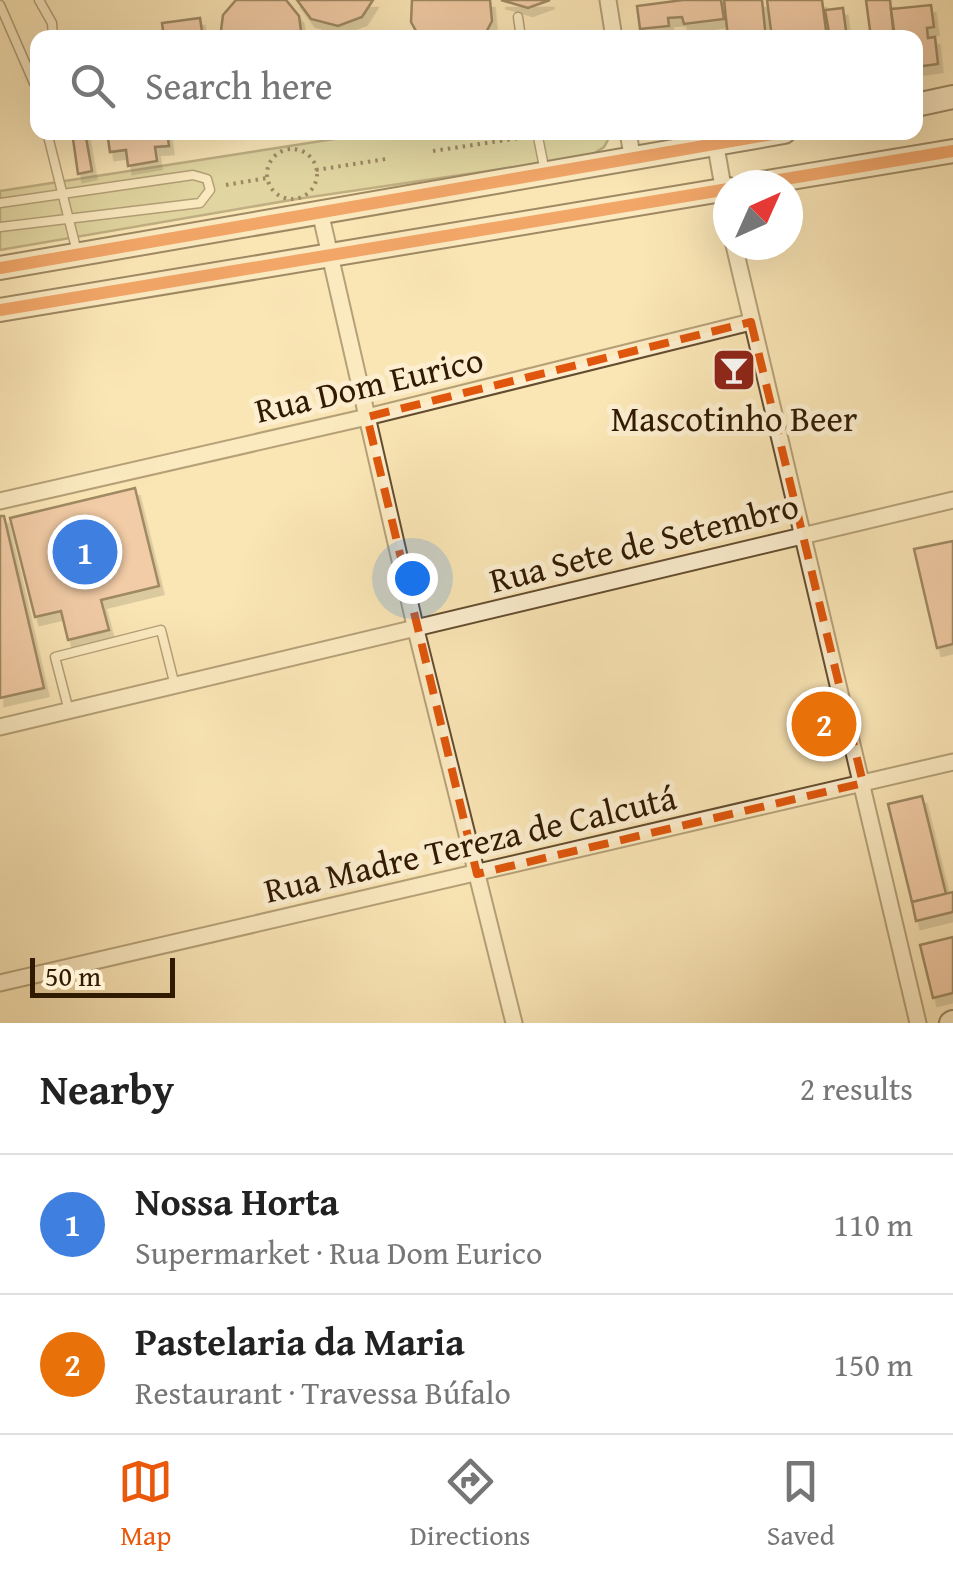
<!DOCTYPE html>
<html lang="en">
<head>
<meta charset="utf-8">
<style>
  :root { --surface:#fff; --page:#f2f2f2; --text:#222; --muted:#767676; --line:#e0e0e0; --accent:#ea580c }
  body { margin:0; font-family:"Gentium Book Plus",serif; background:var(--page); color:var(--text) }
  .compass { position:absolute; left:713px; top:170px; width:90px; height:90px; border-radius:50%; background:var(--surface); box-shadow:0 10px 40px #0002; rotate:45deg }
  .scale { position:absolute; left:30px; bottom:25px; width:145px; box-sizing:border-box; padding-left:10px; border:5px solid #311a02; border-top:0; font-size:28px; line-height:35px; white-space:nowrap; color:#311a02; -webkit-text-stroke:8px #fceecf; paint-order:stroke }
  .you { position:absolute; left:412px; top:578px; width:35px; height:35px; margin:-25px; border:8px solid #fff; border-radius:50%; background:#1a73e8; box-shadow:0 0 0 15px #1a73e833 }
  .badge { display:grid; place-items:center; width:65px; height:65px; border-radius:50%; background:var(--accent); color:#fff; font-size:32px; font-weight:700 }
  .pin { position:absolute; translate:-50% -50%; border:5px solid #fff; box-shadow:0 2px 10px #0006 }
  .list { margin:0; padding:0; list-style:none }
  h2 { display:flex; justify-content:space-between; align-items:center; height:130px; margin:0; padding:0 40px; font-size:42px }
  h2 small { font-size:32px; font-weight:400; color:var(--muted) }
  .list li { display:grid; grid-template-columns:65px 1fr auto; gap:30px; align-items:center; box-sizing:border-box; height:140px; padding:0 40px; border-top:2px solid var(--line) }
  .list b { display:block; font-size:38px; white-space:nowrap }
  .list p { margin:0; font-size:32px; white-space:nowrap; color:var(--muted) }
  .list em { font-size:32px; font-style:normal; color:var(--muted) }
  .icon { flex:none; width:55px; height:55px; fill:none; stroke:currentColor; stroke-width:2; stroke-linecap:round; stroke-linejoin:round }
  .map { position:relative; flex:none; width:953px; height:1023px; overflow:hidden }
  .search { position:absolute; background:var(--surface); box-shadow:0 10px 40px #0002; left:30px; right:30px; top:30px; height:110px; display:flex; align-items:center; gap:25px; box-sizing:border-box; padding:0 35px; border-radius:20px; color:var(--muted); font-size:38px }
  .sheet { height:410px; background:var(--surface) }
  nav { display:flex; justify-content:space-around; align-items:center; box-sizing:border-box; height:140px; border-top:2px solid var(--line); background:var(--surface); font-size:28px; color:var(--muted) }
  nav a { display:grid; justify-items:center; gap:5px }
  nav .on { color:var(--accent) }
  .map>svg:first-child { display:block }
  .green { fill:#c4c389; stroke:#7a6e46; stroke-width:2.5 }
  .building { fill:#e8ad95; stroke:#311a02; stroke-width:2.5; filter:url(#shadow) }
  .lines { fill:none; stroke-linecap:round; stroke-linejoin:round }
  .lane-casing { stroke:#634d2f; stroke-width:11 }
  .street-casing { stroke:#634d2f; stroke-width:19 }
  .secondary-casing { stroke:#311a02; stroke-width:26 }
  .path { stroke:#311a02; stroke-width:4; stroke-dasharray:2.5 5; stroke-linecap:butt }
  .lane { stroke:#fceecf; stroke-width:8 }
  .street { stroke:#fceecf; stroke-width:15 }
  .secondary { stroke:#fceecf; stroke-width:22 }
  .cycleway-casing { stroke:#fceecf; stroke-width:19 }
  .cycleway { stroke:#e8590c; stroke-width:12 }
  .marked { fill:none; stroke:#df560c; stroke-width:8; stroke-dasharray:20 12; stroke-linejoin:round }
  .labels { text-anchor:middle; stroke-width:10; stroke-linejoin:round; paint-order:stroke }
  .street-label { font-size:35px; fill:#311a02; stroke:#fceecf }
  .poi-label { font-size:35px; fill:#311a02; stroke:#fceecf }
</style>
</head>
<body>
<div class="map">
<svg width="953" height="1023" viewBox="0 0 953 1023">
  <defs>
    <filter id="shadow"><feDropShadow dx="4.5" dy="8" stdDeviation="0" flood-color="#0004"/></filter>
  </defs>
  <rect width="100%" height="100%" fill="#fae5b5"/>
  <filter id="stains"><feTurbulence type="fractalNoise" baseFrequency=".002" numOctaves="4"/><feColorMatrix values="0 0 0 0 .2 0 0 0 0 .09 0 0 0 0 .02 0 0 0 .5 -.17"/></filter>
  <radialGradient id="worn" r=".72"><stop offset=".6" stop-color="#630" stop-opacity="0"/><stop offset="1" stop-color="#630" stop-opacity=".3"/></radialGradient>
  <polygon class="green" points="373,133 611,134 604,147 590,156 297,199 0,250 0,191"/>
  <g class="building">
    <polygon points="236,0 286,0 299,16 302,38 220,38 223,15"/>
    <polygon points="297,0 373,0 362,17 338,26 311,19"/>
    <polygon points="412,0 490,0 492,21 483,38 420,38 411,22"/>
    <polygon points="501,0 550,0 528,8"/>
    <polygon points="683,0 721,0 724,19 684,24 682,17 668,18 669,26 640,29 637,6"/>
    <polygon points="724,0 762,0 766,38 728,38"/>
    <polygon points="767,0 822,0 827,38 772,38"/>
    <polygon points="866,0 890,0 894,38 871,38"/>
    <polygon points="931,5 934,27 927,28 928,38 935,37 938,64 916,67 916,38 895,38 891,9"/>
    <polygon points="843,8 847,38 830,38 825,10"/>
    <polygon points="200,18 203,38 164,38 162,23"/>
    <polygon points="72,132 85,132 92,171 78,174"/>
    <polygon points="107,132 167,132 169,146 155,147 157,161 128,166 126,150 110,152"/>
    <polygon points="135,488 159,586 101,600 109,630 68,640 61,611 35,617 10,518"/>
    <polygon points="0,516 4,516 44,688 0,698"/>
    <polygon points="953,541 953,644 937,648 914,549"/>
    <polygon points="922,796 946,894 912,902 888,804"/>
    <polygon points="953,892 953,912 916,921 912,902"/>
    <polygon points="953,937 953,993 933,998 920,945"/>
  </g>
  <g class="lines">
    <defs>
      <g id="lane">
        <polyline points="39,0 52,23 53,38"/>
        <polyline points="0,5 34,83 38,78"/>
        <polyline points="518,17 521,38"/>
        <polyline points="47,132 77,252"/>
        <polyline points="537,132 545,172"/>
        <polyline points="0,203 193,175 207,179 210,190 200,203 0,227"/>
        <polyline points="69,711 55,657 161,630 175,686"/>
      </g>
      <g id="street">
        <polyline points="608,0 614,38"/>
        <polyline points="628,132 633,161"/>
        <polyline points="716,147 728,215"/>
        <polyline points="321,216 416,630 514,1023"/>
        <polyline points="734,245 918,1023"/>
        <polyline points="0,501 367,417 751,322"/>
        <polyline points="0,727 953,500"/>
        <polyline points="0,983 953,762"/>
      </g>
      <g id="secondary">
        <polyline points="916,105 953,97"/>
        <polyline points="749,185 953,151"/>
        <polyline points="0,268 784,132"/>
        <polyline points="0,310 728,189"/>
        <polyline points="951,1023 953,1022"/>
      </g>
    </defs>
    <use href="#lane" class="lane-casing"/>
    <use href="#street" class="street-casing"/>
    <use href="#secondary" class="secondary-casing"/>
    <g class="path">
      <circle cx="292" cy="174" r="25"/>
      <polyline points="433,151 526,137"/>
      <polyline points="316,170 386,159"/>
      <polyline points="226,185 267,178"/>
    </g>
    <use href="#lane" class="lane"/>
    <use href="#street" class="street"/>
    <use href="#secondary" class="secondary"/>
    <defs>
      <g id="cycleway">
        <polyline points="749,185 953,151"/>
        <polyline points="0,268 784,132"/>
        <polyline points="0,310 728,189"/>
      </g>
    </defs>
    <use href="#cycleway" class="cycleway-casing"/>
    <use href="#cycleway" class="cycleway"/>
  </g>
  <path d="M0 0H953V1023H0ZM751 322 863 783 477 874 367 417Z" fill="#fae5b5" fill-opacity=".55" fill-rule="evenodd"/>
  <path class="marked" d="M751 322 863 783 477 874 367 417Z"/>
  <defs>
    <symbol id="bar-square" viewBox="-11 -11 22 22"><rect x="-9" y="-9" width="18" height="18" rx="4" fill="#8f2418" stroke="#fceecf"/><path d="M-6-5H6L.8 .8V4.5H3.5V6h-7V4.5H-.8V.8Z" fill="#fff"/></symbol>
  </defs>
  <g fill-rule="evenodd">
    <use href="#bar-square" x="709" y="345" width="50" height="50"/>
  </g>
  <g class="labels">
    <g class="street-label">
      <text transform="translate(369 385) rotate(-13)" y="12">Rua Dom Eurico</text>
      <text transform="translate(644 543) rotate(-14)" y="12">Rua Sete de Setembro</text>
      <text transform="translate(470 844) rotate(-13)" y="12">Rua Madre Tereza de Calcutá</text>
    </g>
    <g class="poi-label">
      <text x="734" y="431">Mascotinho Beer</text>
    </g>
  </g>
  <rect width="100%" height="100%" filter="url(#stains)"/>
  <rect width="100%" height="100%" fill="url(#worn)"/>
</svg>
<svg class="compass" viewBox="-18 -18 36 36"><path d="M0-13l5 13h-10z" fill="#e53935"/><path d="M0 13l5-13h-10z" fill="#767676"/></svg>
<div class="scale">50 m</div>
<div class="you"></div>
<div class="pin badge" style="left:85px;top:552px;background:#3f7fe0">1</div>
<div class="pin badge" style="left:824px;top:724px;background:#e8710a">2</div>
<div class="search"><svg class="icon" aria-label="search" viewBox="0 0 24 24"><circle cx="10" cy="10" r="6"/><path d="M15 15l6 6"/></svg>Search here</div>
</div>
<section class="sheet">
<h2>Nearby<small>2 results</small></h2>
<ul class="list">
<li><span class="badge" style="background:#3f7fe0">1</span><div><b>Nossa Horta</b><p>Supermarket · Rua Dom Eurico</p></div><em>110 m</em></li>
<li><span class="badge" style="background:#e8710a">2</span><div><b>Pastelaria da Maria</b><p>Restaurant · Travessa Búfalo</p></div><em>150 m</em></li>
</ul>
</section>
<nav>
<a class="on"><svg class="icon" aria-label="map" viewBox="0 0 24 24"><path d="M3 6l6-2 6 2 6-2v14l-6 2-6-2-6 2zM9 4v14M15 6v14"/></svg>Map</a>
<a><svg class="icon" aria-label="directions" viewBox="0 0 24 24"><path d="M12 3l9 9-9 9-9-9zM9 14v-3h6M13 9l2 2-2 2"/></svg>Directions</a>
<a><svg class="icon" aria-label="saved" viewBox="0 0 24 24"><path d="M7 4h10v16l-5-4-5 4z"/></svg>Saved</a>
</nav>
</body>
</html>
